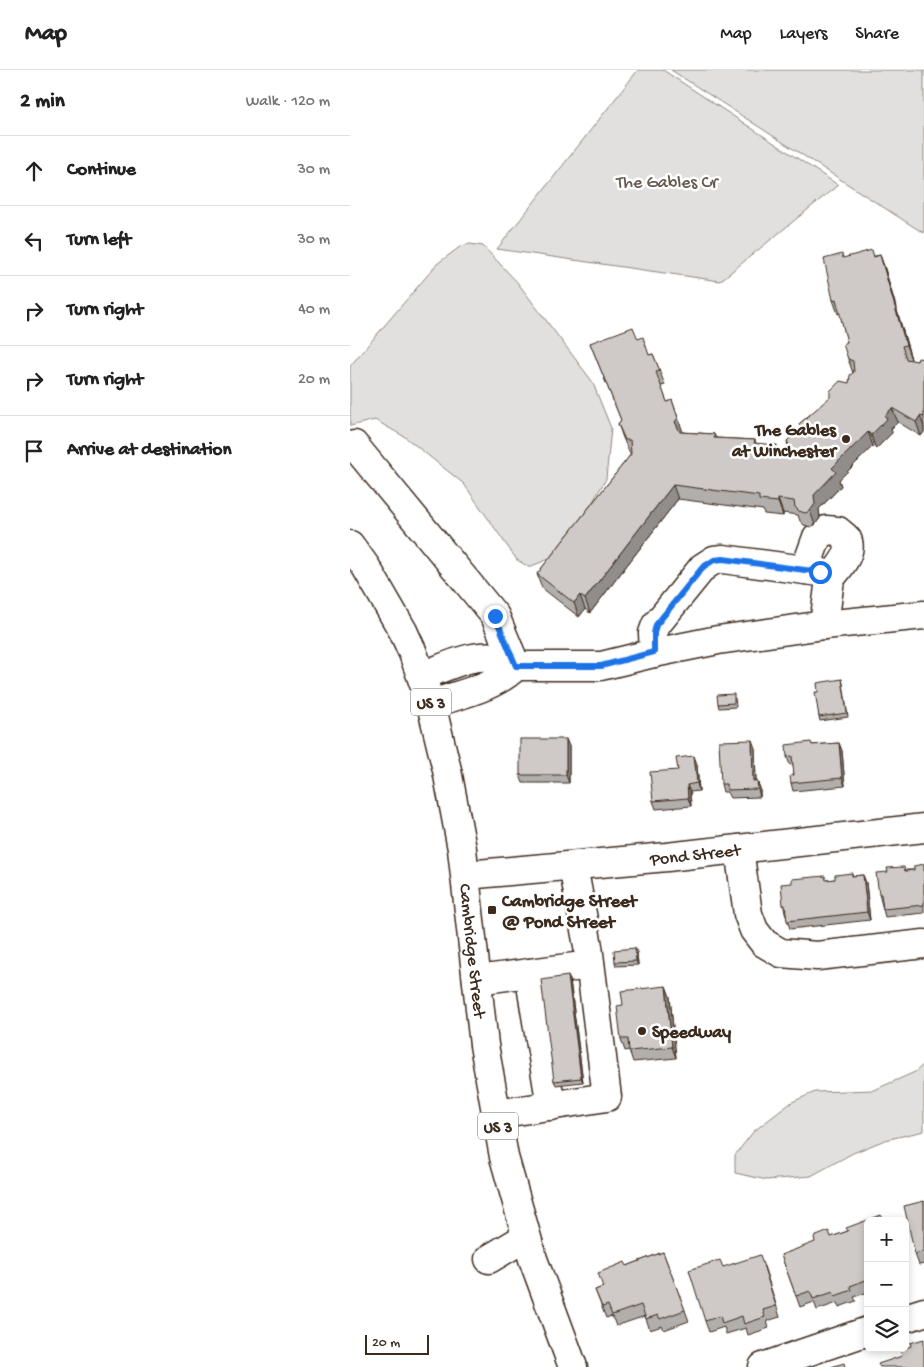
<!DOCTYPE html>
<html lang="en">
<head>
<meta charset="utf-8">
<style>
  :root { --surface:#fff; --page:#f2f2f2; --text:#222; --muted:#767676; --line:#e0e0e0 }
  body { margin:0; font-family:"Gochi Hand",sans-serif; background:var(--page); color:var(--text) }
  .controls { position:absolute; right:15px; bottom:15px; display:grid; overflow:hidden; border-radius:8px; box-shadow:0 2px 8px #0003 }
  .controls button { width:45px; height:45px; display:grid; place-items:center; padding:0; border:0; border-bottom:1px solid var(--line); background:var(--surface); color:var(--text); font:25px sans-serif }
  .scale { position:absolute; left:15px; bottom:12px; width:64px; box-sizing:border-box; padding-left:5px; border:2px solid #3b2a1e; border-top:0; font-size:14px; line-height:18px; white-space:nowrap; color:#3b2a1e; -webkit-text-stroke:4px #fff; paint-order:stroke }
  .stop { position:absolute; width:15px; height:15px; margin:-11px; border:4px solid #1a73e8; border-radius:50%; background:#fff }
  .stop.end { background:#1a73e8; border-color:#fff; box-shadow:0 1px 5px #0008 }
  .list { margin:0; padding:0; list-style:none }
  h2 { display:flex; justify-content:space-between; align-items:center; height:65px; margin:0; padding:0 20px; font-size:21px }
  h2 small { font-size:16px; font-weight:400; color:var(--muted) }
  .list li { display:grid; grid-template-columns:32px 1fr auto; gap:15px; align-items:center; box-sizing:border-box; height:70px; padding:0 20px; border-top:1px solid var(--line) }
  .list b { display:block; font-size:19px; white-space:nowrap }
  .list em { font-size:16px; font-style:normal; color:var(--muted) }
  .icon { flex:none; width:28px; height:28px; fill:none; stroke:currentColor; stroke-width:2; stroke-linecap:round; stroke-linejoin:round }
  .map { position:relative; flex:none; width:574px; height:1297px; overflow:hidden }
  header { display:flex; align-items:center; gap:30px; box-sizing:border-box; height:70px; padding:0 25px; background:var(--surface); border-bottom:1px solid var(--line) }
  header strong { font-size:24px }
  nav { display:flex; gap:28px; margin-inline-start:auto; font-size:18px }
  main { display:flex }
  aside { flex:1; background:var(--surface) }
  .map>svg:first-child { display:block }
  .green { fill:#e2e0de; stroke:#8e857e }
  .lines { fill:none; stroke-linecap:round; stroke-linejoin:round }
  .minor-casing { stroke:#3b2a1e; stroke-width:31 }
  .highway-casing { stroke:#3b2a1e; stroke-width:31 }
  .minor { stroke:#fff; stroke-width:28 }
  .highway { stroke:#fff; stroke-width:28 }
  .wall { fill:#b2aeab; stroke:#3b2a1e }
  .shaded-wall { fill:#918d8b; stroke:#3b2a1e }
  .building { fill:#cfcac7; stroke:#3b2a1e }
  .route { stroke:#1a73e8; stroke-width:6 }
  .poi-dot { fill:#3b2a1e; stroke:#fff; stroke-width:2 }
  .labels { text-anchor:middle; stroke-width:5; stroke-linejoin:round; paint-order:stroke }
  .shield { fill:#fff; stroke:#766a62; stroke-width:1 }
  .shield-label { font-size:16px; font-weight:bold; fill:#3b2a1e }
  .park-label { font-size:18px; fill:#65584e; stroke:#fff }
  .poi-label { font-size:18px; font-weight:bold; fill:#3b2a1e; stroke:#fff; text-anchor:start }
  .street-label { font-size:18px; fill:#3b2a1e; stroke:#fff }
</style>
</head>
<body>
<header>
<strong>Map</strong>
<nav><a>Map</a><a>Layers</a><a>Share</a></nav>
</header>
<main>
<aside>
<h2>2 min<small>Walk · 120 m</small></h2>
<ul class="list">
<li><svg class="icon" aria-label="ahead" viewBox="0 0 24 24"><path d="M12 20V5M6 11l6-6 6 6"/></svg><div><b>Continue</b></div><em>30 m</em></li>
<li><svg class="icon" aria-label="left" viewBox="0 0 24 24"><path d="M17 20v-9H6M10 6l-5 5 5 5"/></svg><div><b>Turn left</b></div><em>30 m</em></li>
<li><svg class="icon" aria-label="right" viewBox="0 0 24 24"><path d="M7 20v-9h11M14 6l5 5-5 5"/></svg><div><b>Turn right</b></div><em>40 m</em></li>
<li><svg class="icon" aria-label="right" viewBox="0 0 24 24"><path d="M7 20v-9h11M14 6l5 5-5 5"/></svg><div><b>Turn right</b></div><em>20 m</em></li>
<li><svg class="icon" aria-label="arrive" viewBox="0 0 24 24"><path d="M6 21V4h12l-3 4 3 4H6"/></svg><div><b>Arrive at destination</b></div></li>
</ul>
</aside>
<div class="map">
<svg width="574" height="1297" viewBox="0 0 574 1297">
  <rect width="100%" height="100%" fill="#fff"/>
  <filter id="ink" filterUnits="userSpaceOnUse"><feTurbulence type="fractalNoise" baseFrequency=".02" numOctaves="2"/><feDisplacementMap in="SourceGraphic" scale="10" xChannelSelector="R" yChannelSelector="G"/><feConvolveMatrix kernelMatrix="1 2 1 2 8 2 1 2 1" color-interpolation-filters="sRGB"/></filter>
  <g filter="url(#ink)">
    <g class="green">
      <polygon points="288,0 313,0 488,115 370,211 147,179"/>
      <polygon points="321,0 574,0 574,163 564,157"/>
      <polygon points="120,174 133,176 167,212 242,311 261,358 256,409 232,450 204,487 179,497 167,490 114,414 55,367 25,350 0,356 0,296 87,194 111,176"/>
      <polygon points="574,994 574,1061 535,1070 503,1083 461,1106 417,1110 385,1103 385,1085 404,1061 442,1032 465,1022 524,1020 565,1002"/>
    </g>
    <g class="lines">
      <defs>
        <g id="minor">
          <polyline points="4,375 145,546 166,596 251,596 304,583 368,570 474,555 574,545"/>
          <path d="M474 555 480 509 470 502 455 500 467 467 476 460 488 461C490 463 495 466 497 469 504 483 487 500 480 509"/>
          <polyline points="304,583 303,563 306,555 353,497 364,490 373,489 455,500"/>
          <path d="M72 606C96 597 127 580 152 589 157 591 162 594 166 596 144 618 110 624 81 634"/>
          <polyline points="389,779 398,844 404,860 414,873 431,883 467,886 574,874"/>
          <path id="s1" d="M116 805 317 787 574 758"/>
          <polyline points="179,903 201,1036"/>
          <polyline points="127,910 240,895"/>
          <polyline points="146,1044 257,1027 238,876 223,796"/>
          <polyline points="139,1189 176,1167"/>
          <polyline points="555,1248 574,1242"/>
          <polyline points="413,1297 518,1261"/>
        </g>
        <g id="highway">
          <path id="s2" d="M0 475 16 497 53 561 63 583 81 634 97 700 112 779 134 975 154 1087 183 1189 223 1297"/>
        </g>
      </defs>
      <use href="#minor" class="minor-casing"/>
      <use href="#highway" class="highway-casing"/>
      <use href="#minor" class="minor"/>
      <use href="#highway" class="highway"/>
    </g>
    <g class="wall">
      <polygon points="530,185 535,199 561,289 558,290 567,291 574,289 574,362 571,366 548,352 541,359 542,363 526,379 523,376 489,410 491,416 469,439 470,448 465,455 460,457 454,455 450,451 448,445 433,443 433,446 414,444 413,440 328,429 240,543 235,539 229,547 192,518 187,504 281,384 280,384 273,368 268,354 271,350 240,273 288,269 299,285 303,284 315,315 311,316 317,332 333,362 332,362 364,364 366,368 405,370 406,374 429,382 433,382 438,376 437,371 451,358 449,354 499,313 503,303 498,289 497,272 490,243 488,244 483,230 494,188 525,186"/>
      <polygon points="492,609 493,613 498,647 470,651 469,647 468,622"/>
      <polygon points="385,628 386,637 369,638 368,634"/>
      <polygon points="489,673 492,681 495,716 443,721 441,713 444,705 443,694 440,695 437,687 462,675"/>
      <polygon points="219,676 219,713 173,713 170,705"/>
      <polygon points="405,678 406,711 407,711 410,718 410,727 380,728 377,722 373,722 371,714"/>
      <polygon points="347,694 349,721 340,722 341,736 306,739 303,731 328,700"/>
      <polygon points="574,794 574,843 535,847 529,824 556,800 564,800"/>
      <polygon points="502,803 503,806 513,805 516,813 520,850 440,859 433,835 477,810 485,809"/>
      <polygon points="287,882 288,895 266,896 265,892"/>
      <polygon points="220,910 233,1012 206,1015 204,1011"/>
      <polygon points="316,916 320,927 326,988 283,992 279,980 275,981 271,969 273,935"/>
      <polygon points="574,1131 574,1194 569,1195 565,1184"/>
      <polygon points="518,1151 518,1222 504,1227 506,1231 489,1237 487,1233 467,1240 464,1232 450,1237 431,1185 498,1161"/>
      <polygon points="313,1182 339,1251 314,1260 312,1256 300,1260 295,1246 266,1256 262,1246 256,1248 245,1220 253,1217 277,1196"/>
      <polygon points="414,1196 430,1247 417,1251 419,1258 398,1265 396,1258 376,1264 374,1257 359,1262 355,1251 373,1197"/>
    </g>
    <g class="shaded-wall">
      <polygon points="530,185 535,199 561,289 556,275"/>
      <polygon points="322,330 333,362 330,366 325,352"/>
      <polygon points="542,338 548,352 541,359 542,363 526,379 521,365 535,346"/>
      <polygon points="570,346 574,357 574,362 571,366 566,352"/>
      <polygon points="518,362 523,376 489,410 491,416 469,439 470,448 465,455 460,441 464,425 482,398"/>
      <polygon points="323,415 328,429 240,543 235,529"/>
      <polygon points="428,429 433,443 433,446 428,432"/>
      <polygon points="230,525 235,539 229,547 224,533"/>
      <polygon points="216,669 219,676 219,713 216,705"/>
      <polygon points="402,670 405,678 406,718 403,711"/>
      <polygon points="489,673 492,681 495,716 492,708"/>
      <polygon points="344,686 347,694 349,721 347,713"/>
      <polygon points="407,711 410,718 410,727 408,719"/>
      <polygon points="337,715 340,722 341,736 338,728"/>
      <polygon points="513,805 516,813 520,850 517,842"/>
      <polygon points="285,878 287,882 288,895 286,891"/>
      <polygon points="218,906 220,910 233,1012 231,1008"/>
      <polygon points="316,916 320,927 326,988 322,977"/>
    </g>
    <g class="building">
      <polygon points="522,180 524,187 530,185 556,275 552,276 556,289 567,291 568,288 574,289 574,347 570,346 566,352 542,338 535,346 537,349 521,365 518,362 482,398 486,402 464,425 465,434 460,441 455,443 449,441 445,437 444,431 428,429 428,432 409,430 409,426 323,415 235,529 230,525 224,533 187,504 281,384 280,370 275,370 268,354 271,350 240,273 283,257 288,269 293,267 299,285 303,284 310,301 306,302 317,332 322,330 328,348 325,352 330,362 364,364 364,368 405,370 404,373 427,375 427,381 433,382 439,375 437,371 452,357 449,354 480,327 480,321 490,311 499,313 500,305 504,302 503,291 498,289 493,274 497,272 486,229 483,230 474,189 492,184 493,188"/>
      <polygon points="492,609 497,643 469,647 465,622 468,622 467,613"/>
      <polygon points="384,624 384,633 368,634 367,625"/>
      <rect x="170" y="669" width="46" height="36"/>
      <polygon points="402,670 403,711 407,711 408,719 377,720 376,714 371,714 369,671"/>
      <polygon points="461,672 462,675 489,673 492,708 441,713 440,706 444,705 442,686 437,687 436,675"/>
      <polygon points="344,686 347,713 337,715 338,728 303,731 300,702 328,700 326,688"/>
      <polygon points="574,794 574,835 533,839 531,824 529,824 526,803 538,802 537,798 554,797 555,801 564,800 564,796"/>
      <polygon points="502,803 502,806 513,805 517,842 437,851 435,835 433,835 431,814 442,813 442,809 475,806 476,810 485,809 485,805"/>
      <polygon points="285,878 286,891 265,892 264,880"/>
      <polygon points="218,906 231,1008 204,1011 191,910"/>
      <polygon points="316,916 322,977 279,981 278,969 271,969 267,936 273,935 271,921"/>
      <polygon points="574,1131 574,1181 565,1184 554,1136"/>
      <polygon points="531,1145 534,1151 518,1151 518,1214 516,1210 500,1216 502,1220 485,1226 483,1222 463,1229 460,1221 446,1226 431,1185 465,1172 464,1167 479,1161 481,1167 498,1161 496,1158"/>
      <polygon points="313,1182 335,1240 310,1249 308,1245 296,1249 291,1235 262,1245 258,1235 252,1237 245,1220 253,1217 248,1203 275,1192 277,1196"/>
      <polygon points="410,1185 426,1236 413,1240 415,1247 394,1254 392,1246 372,1253 370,1246 355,1251 339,1200 370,1190 373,1197"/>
      <polygon points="574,1269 574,1297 530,1297 528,1294 552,1286 550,1280 561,1276 560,1273"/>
      <polygon points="494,1293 495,1297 481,1297"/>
    </g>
  </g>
  <g class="lines" filter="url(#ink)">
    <polyline class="route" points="145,546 166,596 251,596 304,582 304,563 306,555 353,497 364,490 373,489 470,502"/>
  </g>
  <g class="poi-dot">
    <circle cx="496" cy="369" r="5"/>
    <rect x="137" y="835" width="10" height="10" rx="2.5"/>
    <circle cx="292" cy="961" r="5"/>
  </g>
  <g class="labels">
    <g class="shield">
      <rect x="61" y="618.5" width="40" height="27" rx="4"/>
      <rect x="128" y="1042.5" width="40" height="27" rx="4"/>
    </g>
    <g class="shield-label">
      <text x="81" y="638">US 3</text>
      <text x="148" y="1062">US 3</text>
    </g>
    <g class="park-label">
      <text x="317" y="117">The Gables Cr</text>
    </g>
    <g class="poi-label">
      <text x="486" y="365" text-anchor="end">The Gables<tspan x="486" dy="21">at Winchester</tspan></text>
      <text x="152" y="836">Cambridge Street<tspan x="152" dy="21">@ Pond Street</tspan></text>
      <text x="302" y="967">Speedway</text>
    </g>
    <g class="street-label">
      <text dy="6" stroke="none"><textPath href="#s1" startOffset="230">Pond Street</textPath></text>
      <text dy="6" stroke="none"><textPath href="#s2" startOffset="430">Cambridge Street</textPath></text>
    </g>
  </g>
</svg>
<div class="controls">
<button>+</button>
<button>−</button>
<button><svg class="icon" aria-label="layers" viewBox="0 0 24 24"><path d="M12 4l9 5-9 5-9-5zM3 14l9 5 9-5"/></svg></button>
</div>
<div class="scale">20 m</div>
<div class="stop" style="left:470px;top:502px"></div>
<div class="stop end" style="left:145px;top:546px"></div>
</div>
</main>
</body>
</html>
